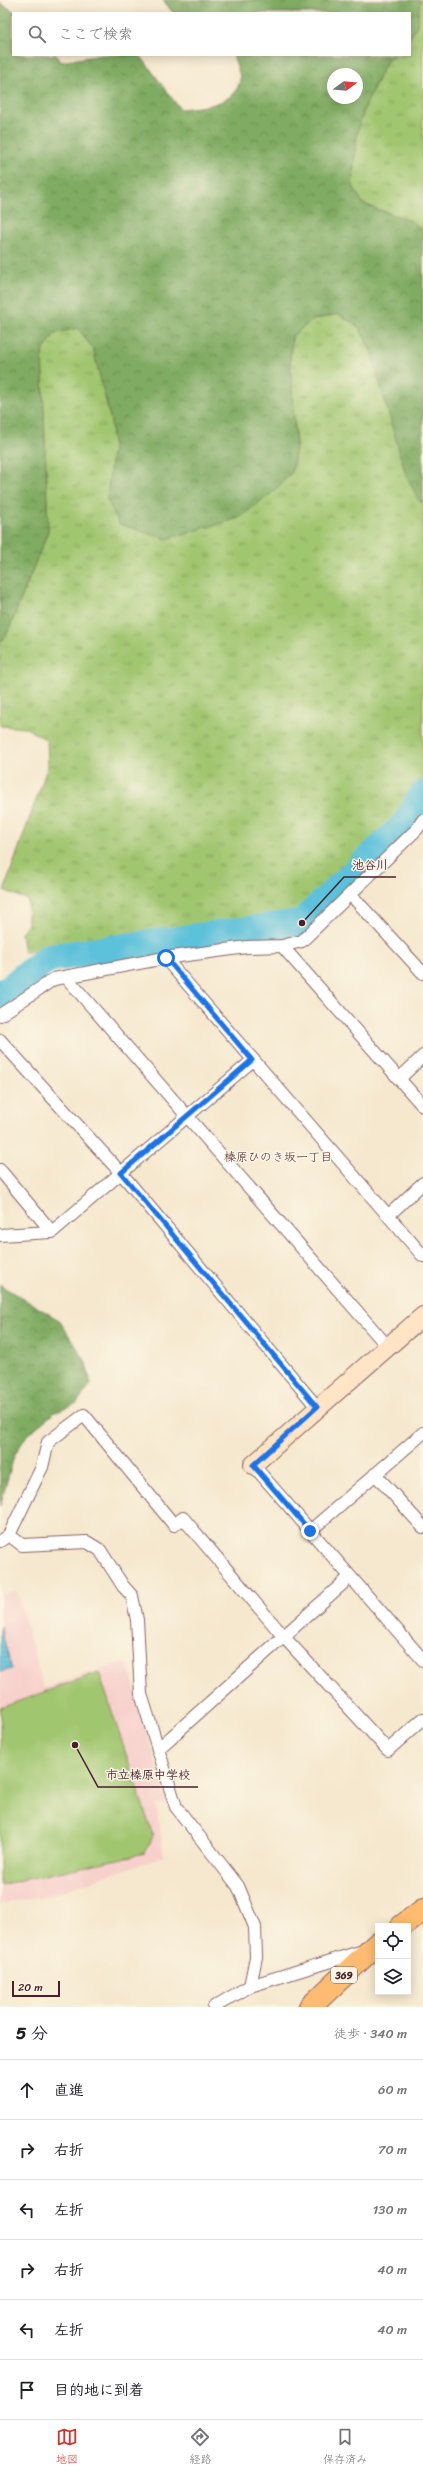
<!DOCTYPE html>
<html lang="ja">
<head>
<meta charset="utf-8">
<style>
  :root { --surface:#fff; --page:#f2f2f2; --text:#202124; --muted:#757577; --line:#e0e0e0; --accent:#d93025 }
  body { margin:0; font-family:Sriracha,"Klee One",sans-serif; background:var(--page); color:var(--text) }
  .controls { position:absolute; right:12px; bottom:12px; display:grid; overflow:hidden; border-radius:0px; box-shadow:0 2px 10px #0003 }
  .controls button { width:36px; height:36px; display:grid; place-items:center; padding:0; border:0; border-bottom:1px solid var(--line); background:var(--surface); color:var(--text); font:20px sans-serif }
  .compass { position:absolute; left:327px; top:68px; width:36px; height:36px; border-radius:50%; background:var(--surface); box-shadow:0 2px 10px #0003; rotate:74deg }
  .scale { position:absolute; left:12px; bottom:10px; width:48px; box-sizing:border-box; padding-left:4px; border:2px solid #4a1f2b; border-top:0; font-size:11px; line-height:14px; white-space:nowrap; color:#4a1f2b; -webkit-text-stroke:3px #fcf5e5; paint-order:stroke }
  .stop { position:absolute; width:12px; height:12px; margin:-9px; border:3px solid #1a73e8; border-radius:50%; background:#fff }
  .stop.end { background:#1a73e8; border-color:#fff; box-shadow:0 1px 4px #0008 }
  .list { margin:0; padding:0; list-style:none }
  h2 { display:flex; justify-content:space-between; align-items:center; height:52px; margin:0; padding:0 16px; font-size:17px }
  h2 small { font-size:13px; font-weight:400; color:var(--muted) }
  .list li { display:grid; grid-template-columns:26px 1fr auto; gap:12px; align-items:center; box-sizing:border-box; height:60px; padding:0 16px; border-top:1px solid var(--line) }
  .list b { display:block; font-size:15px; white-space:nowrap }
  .list em { font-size:13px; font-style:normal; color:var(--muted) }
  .icon { flex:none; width:22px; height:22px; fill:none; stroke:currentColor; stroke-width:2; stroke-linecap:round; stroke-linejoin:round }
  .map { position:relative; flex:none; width:423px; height:2007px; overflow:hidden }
  .search { position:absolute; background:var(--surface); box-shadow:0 2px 10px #0003; left:12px; right:12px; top:12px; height:44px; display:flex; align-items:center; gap:10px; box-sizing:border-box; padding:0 14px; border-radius:0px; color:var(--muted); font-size:15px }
  .sheet { height:412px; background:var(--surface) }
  nav { display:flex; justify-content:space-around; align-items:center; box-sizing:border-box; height:56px; border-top:1px solid var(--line); background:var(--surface); font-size:11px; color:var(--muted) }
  nav a { display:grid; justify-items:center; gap:2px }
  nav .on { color:var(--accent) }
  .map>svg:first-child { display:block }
  .built { fill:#f7d0cb }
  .grass { fill:url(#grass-tufts); stroke:#76724e }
  .forest { fill:url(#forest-crowns); stroke:#656546; fill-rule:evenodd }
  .garden { fill:#a1c670; stroke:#76724e }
  .water { fill:url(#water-rules); stroke:#537082 }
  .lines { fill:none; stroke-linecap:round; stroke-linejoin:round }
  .river { stroke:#5cc1da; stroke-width:29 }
  .street-casing { stroke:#866564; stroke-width:14 }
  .secondary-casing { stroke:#866564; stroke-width:20 }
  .highway-casing { stroke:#866564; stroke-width:24 }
  .street { stroke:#fff; stroke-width:12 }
  .secondary { stroke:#ffe4c6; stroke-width:18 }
  .highway { stroke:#febb71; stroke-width:22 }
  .route { stroke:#1a73e8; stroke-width:5 }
  .labels { text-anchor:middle; stroke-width:3; stroke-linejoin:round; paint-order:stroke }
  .shield { fill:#fcf5e5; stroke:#7f5f63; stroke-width:1 }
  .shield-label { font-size:10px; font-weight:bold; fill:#4a1f2b }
  .neighbourhood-label { font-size:12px; fill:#4a1f2b; stroke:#fcf5e5 }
  .leader { fill:none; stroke:#4a1f2b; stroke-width:1.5 }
  .callout-dot { fill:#4a1f2b; stroke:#fcf5e5; stroke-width:1.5 }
  .callout-label { font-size:12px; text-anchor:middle; font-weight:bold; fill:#4a1f2b; stroke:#fcf5e5; stroke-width:3; stroke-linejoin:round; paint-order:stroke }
</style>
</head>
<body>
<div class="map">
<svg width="423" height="2007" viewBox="0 0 423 2007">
  <defs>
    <pattern id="grass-tufts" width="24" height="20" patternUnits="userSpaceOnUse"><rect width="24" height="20" fill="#a1c670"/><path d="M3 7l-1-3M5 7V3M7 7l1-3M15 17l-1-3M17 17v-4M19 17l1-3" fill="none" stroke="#85a05c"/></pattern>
    <pattern id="forest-crowns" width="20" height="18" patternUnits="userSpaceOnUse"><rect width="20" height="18" fill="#80ab62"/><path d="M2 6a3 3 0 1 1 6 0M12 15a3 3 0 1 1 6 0" fill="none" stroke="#6b8b51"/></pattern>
    <pattern id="water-rules" width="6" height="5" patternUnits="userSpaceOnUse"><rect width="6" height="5" fill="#5cc1da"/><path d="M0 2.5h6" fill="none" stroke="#52a5bb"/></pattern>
  </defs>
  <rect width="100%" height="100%" fill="#fcf5e5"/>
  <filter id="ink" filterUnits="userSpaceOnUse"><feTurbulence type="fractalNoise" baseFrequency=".025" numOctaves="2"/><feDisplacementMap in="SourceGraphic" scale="8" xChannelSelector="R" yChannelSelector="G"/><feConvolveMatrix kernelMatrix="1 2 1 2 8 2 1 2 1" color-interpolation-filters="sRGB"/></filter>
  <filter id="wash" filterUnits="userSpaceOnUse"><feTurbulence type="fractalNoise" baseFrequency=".012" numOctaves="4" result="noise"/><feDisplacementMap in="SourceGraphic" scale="16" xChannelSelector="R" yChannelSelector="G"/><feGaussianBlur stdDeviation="0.9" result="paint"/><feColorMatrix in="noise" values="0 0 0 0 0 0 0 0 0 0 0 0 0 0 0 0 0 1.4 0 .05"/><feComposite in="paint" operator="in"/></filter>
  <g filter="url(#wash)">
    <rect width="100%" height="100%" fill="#f5e8ce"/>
    <polygon class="built" points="17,1592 44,1688 127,1661 167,1802 156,1805 164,1856 51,1895 0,1904 0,1595"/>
    <g class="grass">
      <polygon points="420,0 423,0 423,231 411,221 363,204 352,184 357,134 365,106 386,62 395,55 410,55 410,38 417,25"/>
      <polygon points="338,314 359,327 370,348 418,499 423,503 423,777 398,822 295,915 272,924 24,952 21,934 28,924 28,900 4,890 48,766 47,740 26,728 0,726 0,643 7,634 48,531 42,353 55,333 78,328 93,348 111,421 113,446 107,499 275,490 292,472 296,447 290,362 292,336 312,320"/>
    </g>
    <g class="forest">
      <polygon points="163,0 420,0 420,1 417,25 410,38 410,13 173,13"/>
      <path d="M0 3 17 13H13V55H56L60 62 101 55H140L180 109C199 107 237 106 240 79 240 72 235 62 233 55H395L386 62 365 106 357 134 352 184 363 204 411 221 423 231V503L418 499 405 472 370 348 359 327 338 314 312 320 292 336 290 362 296 447 292 472 275 490 239 518 167 539 119 524 107 499 113 446 111 421 93 349 78 328 55 333 42 353 48 531 7 634 0 643ZM333 74H357V98H333Z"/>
      <polygon points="0,1285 59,1320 85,1360 91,1384 77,1403 55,1412 27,1435 14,1456 0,1506"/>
    </g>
    <polygon class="garden" points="99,1672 153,1836 145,1853 0,1885 0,1708"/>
    <polygon class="water" points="0,1626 12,1669 0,1672"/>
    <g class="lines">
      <polyline class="river" points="0,994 7,991 48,958 302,923 405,825 423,795"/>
    </g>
  </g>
  <g filter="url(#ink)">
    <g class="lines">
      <defs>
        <g id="street">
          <polyline points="351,895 423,973"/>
          <polyline points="282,946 423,1106"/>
          <polyline points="165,958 423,1256"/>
          <polyline points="66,977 388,1347"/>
          <polyline points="0,1015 54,979 165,958 247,947 282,946 302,941 417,829 423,820"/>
          <polyline points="0,1040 121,1173 317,1407"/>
          <polyline points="400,1078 423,1056"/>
          <polyline points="0,1170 52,1232"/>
          <polyline points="389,1215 423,1183"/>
          <polyline points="0,1235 52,1232 253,1060"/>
          <polyline points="253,1465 423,1660"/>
          <polyline points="375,1474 423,1527"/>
          <polyline points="310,1531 423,1433"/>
          <polyline points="9,1535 22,1545 87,1542 100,1550 123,1586 132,1596 137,1620 141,1694 176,1807 238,1886 255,1927 256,1957 250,1986"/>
          <polyline points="0,1541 9,1535 42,1467 48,1442 84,1415 174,1525 183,1518 284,1637 388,1750 423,1719"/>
          <polyline points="158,1749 350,1577"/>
          <polyline points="214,2007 250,1986 363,1951"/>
        </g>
        <polyline id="secondary" points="253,1465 423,1316"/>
        <g id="highway">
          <polyline points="402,1926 423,1910"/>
          <polyline points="310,2007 378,1943"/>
        </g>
      </defs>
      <use href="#street" class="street-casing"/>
      <use href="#secondary" class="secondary-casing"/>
      <use href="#highway" class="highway-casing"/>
      <use href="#street" class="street"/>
      <use href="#secondary" class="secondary"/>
      <use href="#highway" class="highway"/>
    </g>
  </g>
  <g class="lines" filter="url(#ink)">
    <polyline class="route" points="166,958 252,1060 121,1173 317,1407 253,1465 310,1531"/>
  </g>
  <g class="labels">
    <rect class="shield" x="331" y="1967" width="26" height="16" rx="3"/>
    <g class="shield-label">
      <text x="344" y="1979">369</text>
    </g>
    <g class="neighbourhood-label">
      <text x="278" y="1161">榛原ひのき坂一丁目</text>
    </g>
  </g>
  <path class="leader" d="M302 923L344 877H396M75 1745L98 1787H198"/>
  <g class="callout-dot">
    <circle cx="302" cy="923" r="4"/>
    <circle cx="75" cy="1745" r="4"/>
  </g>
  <g class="callout-label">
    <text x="370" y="869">池谷川</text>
    <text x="148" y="1779">市立榛原中学校</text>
  </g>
</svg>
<div class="controls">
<button><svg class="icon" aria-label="locate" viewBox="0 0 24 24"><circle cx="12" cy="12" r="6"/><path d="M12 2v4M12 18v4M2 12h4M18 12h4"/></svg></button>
<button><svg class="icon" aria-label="layers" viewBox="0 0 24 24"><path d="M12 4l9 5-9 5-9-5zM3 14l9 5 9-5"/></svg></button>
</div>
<svg class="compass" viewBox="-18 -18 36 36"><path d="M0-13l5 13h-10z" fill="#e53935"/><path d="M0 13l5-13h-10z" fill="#757577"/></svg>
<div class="scale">20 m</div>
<div class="stop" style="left:166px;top:958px"></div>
<div class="stop end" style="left:310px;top:1531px"></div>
<div class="search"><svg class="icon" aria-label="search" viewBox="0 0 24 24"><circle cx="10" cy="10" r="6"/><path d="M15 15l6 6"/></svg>ここで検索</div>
</div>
<section class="sheet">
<h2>5 分<small>徒歩 · 340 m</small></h2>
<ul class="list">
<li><svg class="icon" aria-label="ahead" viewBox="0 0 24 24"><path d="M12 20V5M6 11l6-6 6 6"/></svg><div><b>直進</b></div><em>60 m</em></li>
<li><svg class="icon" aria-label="right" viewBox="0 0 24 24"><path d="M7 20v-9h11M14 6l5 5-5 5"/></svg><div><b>右折</b></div><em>70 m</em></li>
<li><svg class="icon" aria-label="left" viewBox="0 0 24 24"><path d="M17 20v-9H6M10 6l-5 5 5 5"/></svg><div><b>左折</b></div><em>130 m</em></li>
<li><svg class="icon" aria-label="right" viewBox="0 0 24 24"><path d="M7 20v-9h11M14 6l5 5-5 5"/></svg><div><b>右折</b></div><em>40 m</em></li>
<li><svg class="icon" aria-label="left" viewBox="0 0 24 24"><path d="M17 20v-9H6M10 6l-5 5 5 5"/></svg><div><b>左折</b></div><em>40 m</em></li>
<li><svg class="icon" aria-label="arrive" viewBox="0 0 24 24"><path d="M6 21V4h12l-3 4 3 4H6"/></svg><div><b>目的地に到着</b></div></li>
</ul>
</section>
<nav>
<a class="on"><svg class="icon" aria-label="map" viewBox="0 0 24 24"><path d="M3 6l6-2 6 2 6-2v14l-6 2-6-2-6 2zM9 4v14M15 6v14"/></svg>地図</a>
<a><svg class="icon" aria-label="directions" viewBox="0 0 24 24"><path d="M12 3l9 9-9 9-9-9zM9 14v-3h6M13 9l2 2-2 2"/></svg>経路</a>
<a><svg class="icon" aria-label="saved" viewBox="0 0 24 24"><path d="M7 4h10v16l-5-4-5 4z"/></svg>保存済み</a>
</nav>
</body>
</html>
